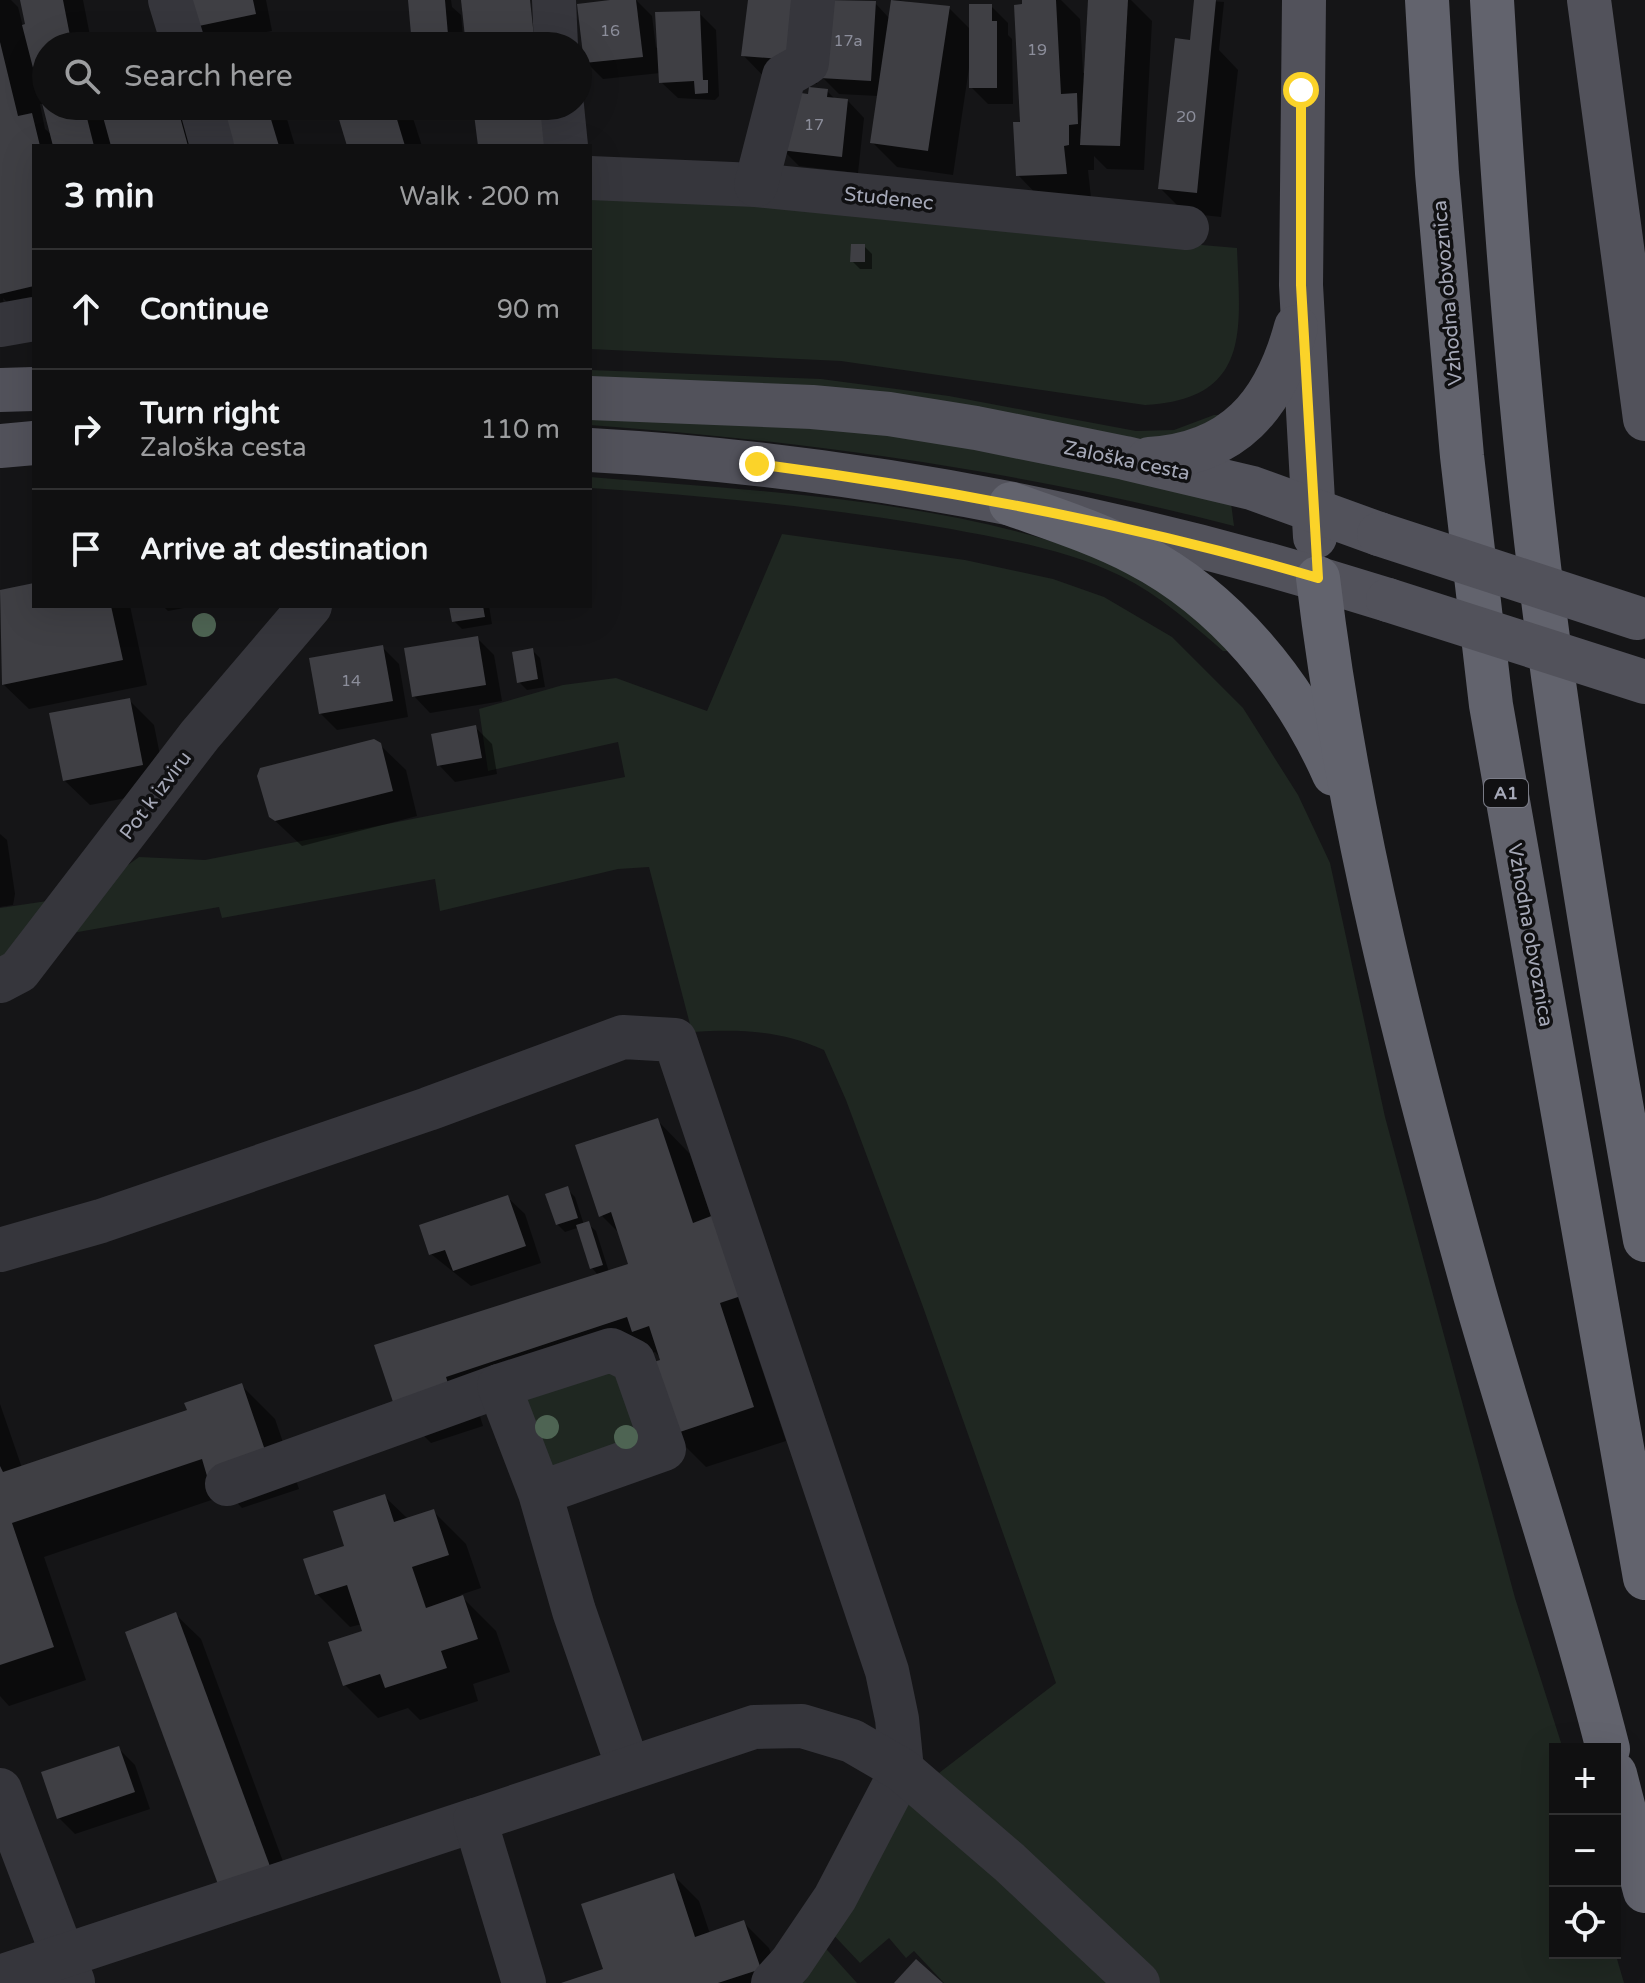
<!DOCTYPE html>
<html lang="en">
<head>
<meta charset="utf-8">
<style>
  :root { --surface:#101011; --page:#1e1e1f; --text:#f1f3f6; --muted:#9c9d9f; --line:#303031 }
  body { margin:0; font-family:"Varela Round",sans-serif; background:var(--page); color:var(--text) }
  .controls { position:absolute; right:24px; bottom:24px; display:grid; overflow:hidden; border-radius:0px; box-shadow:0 8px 32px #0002 }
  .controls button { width:72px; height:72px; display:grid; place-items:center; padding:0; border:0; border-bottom:2px solid var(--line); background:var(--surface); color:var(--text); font:40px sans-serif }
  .stop { position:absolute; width:24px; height:24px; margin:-18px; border:6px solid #fbd329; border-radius:50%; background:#fff }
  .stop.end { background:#fbd329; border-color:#fff; box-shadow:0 2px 8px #0008 }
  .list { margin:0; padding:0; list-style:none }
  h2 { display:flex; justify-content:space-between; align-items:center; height:104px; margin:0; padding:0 32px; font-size:34px }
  h2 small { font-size:26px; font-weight:400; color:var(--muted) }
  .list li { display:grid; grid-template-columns:52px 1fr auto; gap:24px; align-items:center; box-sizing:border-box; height:120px; padding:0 32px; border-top:2px solid var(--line) }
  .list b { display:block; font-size:30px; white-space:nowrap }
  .list p { margin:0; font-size:26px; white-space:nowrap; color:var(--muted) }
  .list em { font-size:26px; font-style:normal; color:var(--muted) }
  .icon { flex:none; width:44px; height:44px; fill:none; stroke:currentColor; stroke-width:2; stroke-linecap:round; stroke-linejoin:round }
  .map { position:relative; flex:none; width:1645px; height:1983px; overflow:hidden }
  .search { position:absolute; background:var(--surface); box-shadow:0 8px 32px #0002; left:32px; top:32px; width:560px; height:88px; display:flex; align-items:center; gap:20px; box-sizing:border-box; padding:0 28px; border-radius:44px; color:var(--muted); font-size:30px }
  .panel { position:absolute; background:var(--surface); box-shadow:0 8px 32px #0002; left:32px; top:144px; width:560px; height:464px; border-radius:0px }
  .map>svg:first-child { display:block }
  .green { fill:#1f2721 }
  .shadow { fill:#0007; fill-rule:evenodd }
  .building { fill:#3f3f44 }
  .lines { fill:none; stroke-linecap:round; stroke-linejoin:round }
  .minor { stroke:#36363c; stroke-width:44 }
  .major { stroke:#52525b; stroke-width:44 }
  .highway { stroke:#62636d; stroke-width:44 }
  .major-bridge { stroke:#52525b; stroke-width:44 }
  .tree { fill:#4e6453 }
  .route { stroke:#fbd329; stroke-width:10 }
  .labels { text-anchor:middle; stroke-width:7; stroke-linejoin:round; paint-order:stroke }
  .number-label { font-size:16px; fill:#8c8e9b }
  .shield { fill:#101012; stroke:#797b86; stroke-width:2 }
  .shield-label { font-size:18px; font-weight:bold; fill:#a6a9b8 }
  .street-label { font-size:20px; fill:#a6a9b8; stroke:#101012 }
</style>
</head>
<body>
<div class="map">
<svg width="1645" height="1983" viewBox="0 0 1645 1983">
  <rect width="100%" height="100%" fill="#151517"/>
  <g class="green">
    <path d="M590 194 753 199 1026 230 1237 248C1240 329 1252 399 1145 405L841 361 590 349Z"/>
    <polygon points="590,370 821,379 949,396 1136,431 1174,430 1214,415 1232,415 1156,441 590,379"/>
    <path d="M590 415 793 424 966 445 1231 503 1234 526C1022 471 808 441 590 425Z"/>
    <path d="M590 477C766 492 984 500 1144 577 1170 590 1209 631 1233 651H1223C1191 623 1159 595 1121 576 1068 550 1009 540 951 529 832 508 711 496 590 488Z"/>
    <path d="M782 534 965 560 1053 579 1104 597 1172 637 1243 708 1298 795 1330 863 1385 1117 1515 1598 1563 1749H1555V1953L1615 1952 1624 1983H1156L939 1773 1056 1683 922 1304 846 1100 824 1050C781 1030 739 1029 692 1032L649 867 618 869 440 911 435 879 222 918 219 907 61 935 113 876 139 857 205 860 625 777 618 742 488 771 479 709 563 685 616 678 707 711Z"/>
    <polygon points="54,900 0,965 0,908"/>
    <polygon points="613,1364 641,1433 550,1476 518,1399"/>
    <polygon points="908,1796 1124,1983 944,1983 914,1951 906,1958 889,1938 860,1963 827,1928"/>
    <polygon points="819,1941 857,1983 792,1983"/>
  </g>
  <g class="shadow">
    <path d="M0 0H11L18 7 23 27 28 26 22 0H83L92 46H46V106H189L205 146H34V306L15 310 3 298 5 312H0ZM40 104H44L52 135 45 129Z"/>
    <polygon points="191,0 266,0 272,31 213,42 196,26"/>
    <polygon points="410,0 451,0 452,7 461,15 464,46 414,46"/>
    <polygon points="629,0 636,0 652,16 656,48 699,13 716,30 719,96 715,100 678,98 661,82 660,73 603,79 586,62"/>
    <polygon points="750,0 875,3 890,19 893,0 896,0 949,8 971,30 991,6 1008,23 1008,35 1012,39 1013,104 988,104 971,87 969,68 953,175 897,167 872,142 879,96 839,94 822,77 819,58 817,84 768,81 743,55"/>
    <polygon points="1024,0 1061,0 1080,19 1083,73 1086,73 1090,0 1131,0 1152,21 1144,170 1107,169 1094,156 1094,170 1088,170 1091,198 1043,201 1018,175"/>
    <polygon points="1196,0 1224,2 1219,50 1238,70 1221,217 1185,213 1160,188 1191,42"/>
    <polygon points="363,34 375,46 323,46"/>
    <polygon points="827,91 836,100 848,101 864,118 858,173 799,166 782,149 810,97"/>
    <polygon points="211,106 283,106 295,146 223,146"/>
    <polygon points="337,106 409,106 422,146 349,146"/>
    <polygon points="864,246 872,254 872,269 860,269 852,261"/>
    <polygon points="34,585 34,606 130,606 147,685 29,709 3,684 0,592"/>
    <polygon points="163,606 194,606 168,611"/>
    <polygon points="451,606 489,606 492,624 462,629 454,621"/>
    <polygon points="477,638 494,655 502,701 430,713 414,696"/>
    <polygon points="382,647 399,664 408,717 337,730 320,713"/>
    <polygon points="532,650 540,658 545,687 527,690 519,682"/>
    <polygon points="129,700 154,725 167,790 90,805 64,780"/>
    <polygon points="475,727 492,744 497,774 455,782 439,765"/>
    <polygon points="380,745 406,770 417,816 302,846 270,816"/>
    <polygon points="0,834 7,840 15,894 13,905 0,907"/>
    <polygon points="657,1120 690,1154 786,1441 706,1467 673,1434 663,1361 655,1352 478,1410 483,1426 431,1443 398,1410 377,1346 599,1276 592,1268 577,1228 565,1232 557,1224 567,1189 575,1197 584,1225 588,1224 596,1231 609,1272 631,1266 621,1235 601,1215"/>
    <polygon points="508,1198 525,1214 541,1263 471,1286 431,1254"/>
    <polygon points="242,1386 275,1419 299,1489 242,1508 229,1494 44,1557 86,1680 9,1706 0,1696 0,1404 22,1468 189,1412"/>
    <polygon points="384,1496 408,1519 433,1511 466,1544 481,1588 460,1595 496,1631 510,1672 473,1684 478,1701 420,1720 408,1708 378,1718 345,1685 365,1632 362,1624 350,1627 317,1594"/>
    <polygon points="175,1614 201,1639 295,1894 246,1911"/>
    <polygon points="118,1748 135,1765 150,1809 75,1834 58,1817"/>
    <polygon points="674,1876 699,1901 710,1934 744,1923 769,1948 781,1983 566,1983 606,1970"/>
  </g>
  <g class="building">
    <polygon points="20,0 63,0 72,46 46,46 46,106 84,106 94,146 53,146 22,25 25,24"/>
    <polygon points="189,0 253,0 256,14 194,27"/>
    <polygon points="408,0 445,0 449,46 412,46"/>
    <polygon points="461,0 530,0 535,46 466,46"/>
    <polygon points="610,0 636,0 643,57 584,63 577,4"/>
    <polygon points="748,0 796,0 793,60 741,56"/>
    <polygon points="824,0 876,1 871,81 820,78"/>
    <polygon points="891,0 950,6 928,151 870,143"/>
    <polygon points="1022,0 1056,0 1061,94 1077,93 1078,124 1069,125 1069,145 1064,146 1067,174 1016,176 1013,122 1020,122 1014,5 1022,4"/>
    <polygon points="1088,0 1128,0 1120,146 1080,145"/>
    <polygon points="1194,0 1216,0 1197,193 1158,189 1175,38 1190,40"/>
    <polygon points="969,4 992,4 992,21 997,21 997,88 969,88"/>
    <polygon points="700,11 703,80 708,80 708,93 695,94 694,81 659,83 655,12"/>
    <polygon points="363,32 368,46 319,46 319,45"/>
    <polygon points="0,42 18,116 32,113 40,146 34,146 34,286 0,294"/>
    <polygon points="809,87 828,89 827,97 848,99 842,157 780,150 787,91 808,94"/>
    <polygon points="100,106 177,106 188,146 111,146"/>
    <polygon points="209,106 267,106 279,146 221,146"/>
    <polygon points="335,106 393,106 405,146 347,146"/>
    <polygon points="473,106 542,106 547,146 478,146"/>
    <polygon points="851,244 865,244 865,262 850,262"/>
    <polygon points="34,583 34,606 111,606 123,660 2,685 0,590"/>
    <polygon points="449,606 483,606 485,617 452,622"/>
    <polygon points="478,636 486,685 412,697 404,648"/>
    <polygon points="383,645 393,701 319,714 309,658"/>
    <polygon points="533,648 538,679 517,683 512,652"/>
    <polygon points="130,698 143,765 63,781 49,713"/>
    <polygon points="476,725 482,758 437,766 431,734"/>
    <polygon points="374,739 381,743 393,791 275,821 269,817 257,776 260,768"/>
    <polygon points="658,1118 693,1223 714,1215 741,1296 720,1303 754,1407 671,1435 647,1364 660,1360 649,1326 632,1332 627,1317 446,1377 451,1393 396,1411 374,1345 628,1264 611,1212 599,1217 575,1145"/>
    <polygon points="568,1186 578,1218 556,1225 545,1194"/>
    <polygon points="508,1195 526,1246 453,1271 445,1250 429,1255 419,1225"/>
    <polygon points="589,1221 603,1265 590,1269 576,1225"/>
    <polygon points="242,1383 267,1456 207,1476 202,1459 12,1523 54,1647 0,1665 0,1466 3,1472 187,1410 184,1403"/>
    <polygon points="385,1494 394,1522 434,1509 449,1555 412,1567 426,1608 463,1595 478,1639 441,1651 447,1668 385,1688 380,1674 343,1686 328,1642 362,1631 347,1585 315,1595 303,1559 344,1546 333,1511"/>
    <polygon points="176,1612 271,1869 219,1887 125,1632"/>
    <polygon points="119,1746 135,1792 57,1819 41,1772"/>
    <polygon points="674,1873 695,1937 744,1920 761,1969 718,1983 561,1983 603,1969 581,1904"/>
    <polygon points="916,1959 943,1983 894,1983"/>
  </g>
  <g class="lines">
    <g class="minor">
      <polyline points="170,0 184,46"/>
      <polyline points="554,0 556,46"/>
      <polyline points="201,106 212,146"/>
      <polyline points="562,106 566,146"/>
      <polyline points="590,178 756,185 1187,228"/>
      <polyline points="756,185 784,76 807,63 813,0"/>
      <polyline points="0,325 34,319"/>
      <polyline points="0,981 19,971 200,735 310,606"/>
      <polyline points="0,1250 101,1221 428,1109 623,1037 675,1040 887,1671 897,1719 902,1770 835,1898 791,1963 773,1983"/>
      <polyline points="227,1484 499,1386"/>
      <polyline points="540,1493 499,1386 611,1350 633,1361 664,1449 540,1493 574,1611 628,1767"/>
      <polyline points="0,1790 73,1982"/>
      <polyline points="0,1977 475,1820"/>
      <polyline points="524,1983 475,1820 754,1727 802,1726 852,1741 902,1770 1009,1862 1138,1983"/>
    </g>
    <g class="major">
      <polyline points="1304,0 1301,285 1315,537"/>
      <polyline points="1589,0 1645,419"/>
      <polyline points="0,390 34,389"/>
      <polyline points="590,398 812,407 889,414 976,428 1125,458 1252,488 1379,534"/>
      <polyline points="0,446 34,443"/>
      <path d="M590 450C861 465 1129 519 1388 600"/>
      <path d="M1149 459C1234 454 1275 405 1296 327"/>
    </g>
    <g class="highway">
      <polyline points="1427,0 1437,173 1462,456 1491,705 1645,1578"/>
      <path d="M1492 0C1506 244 1525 489 1561 732 1585 901 1615 1071 1645 1240"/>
      <path d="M1011 504C1053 519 1097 533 1137 554 1226 600 1294 684 1334 774"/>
      <path d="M1318 578C1347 822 1409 1059 1475 1295 1518 1446 1569 1596 1608 1749"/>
      <polyline points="1615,1774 1645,1891"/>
    </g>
    <g class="major-bridge">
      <polyline points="1379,534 1637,618"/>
      <polyline points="1388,600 1645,682"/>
    </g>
  </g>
  <g class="tree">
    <circle cx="204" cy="625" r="12"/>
    <circle cx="547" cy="1427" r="12"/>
    <circle cx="626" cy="1437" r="12"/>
  </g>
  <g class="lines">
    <path class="route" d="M757 464C947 489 1134 524 1318 578L1301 285V90"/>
  </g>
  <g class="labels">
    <g class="number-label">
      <text x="610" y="36">16</text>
      <text x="848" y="46">17a</text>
      <text x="1037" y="55">19</text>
      <text x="1186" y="122">20</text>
      <text x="814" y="130">17</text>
      <text x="351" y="686">14</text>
    </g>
    <rect class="shield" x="1484" y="779" width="44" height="28" rx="6"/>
    <g class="shield-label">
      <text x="1506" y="799">A1</text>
    </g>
    <g class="street-label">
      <text transform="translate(889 198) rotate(6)" y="7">Studenec</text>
      <text transform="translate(1447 293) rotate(-95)" y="7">Vzhodna obvoznica</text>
      <text transform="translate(1127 460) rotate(12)" y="7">Zaloška cesta</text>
      <text transform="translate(155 795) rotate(-53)" y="7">Pot k izviru</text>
      <text transform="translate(1531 935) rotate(80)" y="7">Vzhodna obvoznica</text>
    </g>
  </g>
</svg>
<div class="controls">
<button>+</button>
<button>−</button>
<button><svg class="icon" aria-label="locate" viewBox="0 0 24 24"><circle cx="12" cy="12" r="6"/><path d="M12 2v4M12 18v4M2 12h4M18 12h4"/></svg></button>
</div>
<div class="stop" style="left:1301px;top:90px"></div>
<div class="stop end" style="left:757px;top:464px"></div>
<div class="search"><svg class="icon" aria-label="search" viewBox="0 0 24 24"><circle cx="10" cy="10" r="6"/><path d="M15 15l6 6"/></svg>Search here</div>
<section class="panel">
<h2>3 min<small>Walk · 200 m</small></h2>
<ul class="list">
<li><svg class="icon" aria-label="ahead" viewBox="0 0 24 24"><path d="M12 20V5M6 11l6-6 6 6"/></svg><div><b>Continue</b></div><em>90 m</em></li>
<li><svg class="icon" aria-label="right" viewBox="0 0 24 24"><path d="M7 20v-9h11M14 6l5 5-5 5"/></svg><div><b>Turn right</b><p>Zaloška cesta</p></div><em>110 m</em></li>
<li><svg class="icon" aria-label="arrive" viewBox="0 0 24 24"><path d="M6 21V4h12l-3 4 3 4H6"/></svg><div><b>Arrive at destination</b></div></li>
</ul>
</section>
</div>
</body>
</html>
